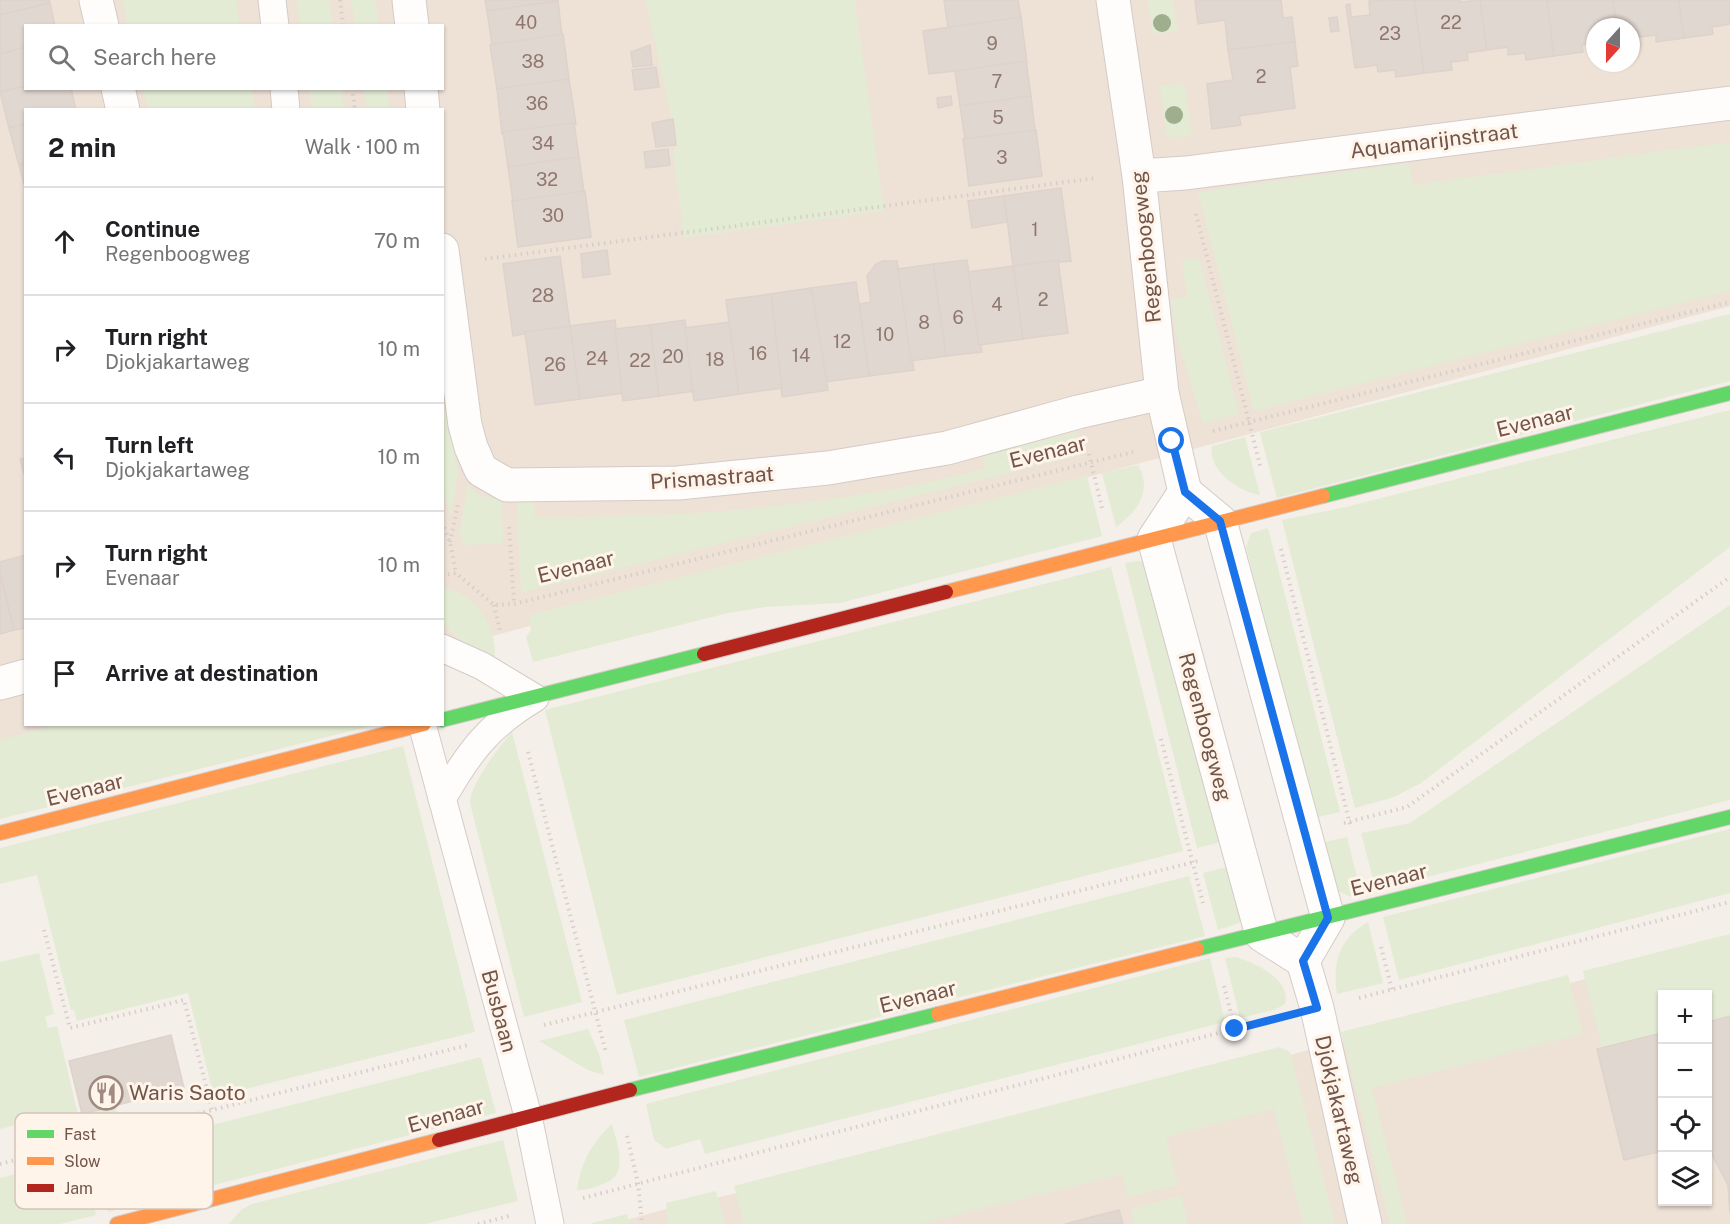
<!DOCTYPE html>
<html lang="en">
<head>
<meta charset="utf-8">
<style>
  :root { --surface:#fff; --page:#f2f2f2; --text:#202124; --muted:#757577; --line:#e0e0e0 }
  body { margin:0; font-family:"Public Sans",sans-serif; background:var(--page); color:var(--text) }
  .controls { position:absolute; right:18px; bottom:18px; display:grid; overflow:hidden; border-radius:0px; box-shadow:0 2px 4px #0004 }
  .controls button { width:54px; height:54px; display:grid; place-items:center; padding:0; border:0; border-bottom:2px solid var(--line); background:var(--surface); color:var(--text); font:30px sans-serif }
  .compass { position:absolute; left:1586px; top:18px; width:54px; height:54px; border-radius:50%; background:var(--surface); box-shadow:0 2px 4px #0004; rotate:201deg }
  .stop { position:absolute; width:18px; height:18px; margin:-14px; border:4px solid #1a73e8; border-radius:50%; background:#fff }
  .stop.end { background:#1a73e8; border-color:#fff; box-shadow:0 2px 6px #0008 }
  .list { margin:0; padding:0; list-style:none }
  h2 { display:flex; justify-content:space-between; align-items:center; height:78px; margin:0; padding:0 24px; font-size:26px }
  h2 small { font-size:20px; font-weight:400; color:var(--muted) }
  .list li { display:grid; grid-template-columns:39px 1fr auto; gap:18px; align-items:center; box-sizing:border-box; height:108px; padding:0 24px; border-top:2px solid var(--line) }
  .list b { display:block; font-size:22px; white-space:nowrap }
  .list p { margin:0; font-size:20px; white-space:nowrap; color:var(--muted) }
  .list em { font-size:20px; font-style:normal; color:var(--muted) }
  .icon { flex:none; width:33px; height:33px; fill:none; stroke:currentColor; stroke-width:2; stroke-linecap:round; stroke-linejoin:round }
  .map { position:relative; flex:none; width:1730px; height:1224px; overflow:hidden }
  .search { position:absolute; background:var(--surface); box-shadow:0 2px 4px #0004; left:24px; top:24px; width:420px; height:66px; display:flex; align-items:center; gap:15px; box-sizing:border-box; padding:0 21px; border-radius:0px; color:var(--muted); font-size:22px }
  .panel { position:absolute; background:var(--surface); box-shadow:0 2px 4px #0004; left:24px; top:108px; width:420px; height:618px; border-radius:0px }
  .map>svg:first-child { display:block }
  .residential { fill:#eee1d6; fill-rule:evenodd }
  .green { fill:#e3ebd4 }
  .building { fill:#e1d7d1; stroke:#ded2cb; stroke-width:1.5 }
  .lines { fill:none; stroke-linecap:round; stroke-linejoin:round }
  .lane-casing { stroke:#d4cbc6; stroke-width:29 }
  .street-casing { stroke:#d4cbc6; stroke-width:35 }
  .fast-casing { stroke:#d4cac6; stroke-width:16 }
  .slow-casing { stroke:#d4cac6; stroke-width:16 }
  .jam-casing { stroke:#d4cac6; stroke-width:16 }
  .path { stroke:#d7ceca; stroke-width:4; stroke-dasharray:1.5 4.5; stroke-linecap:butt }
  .lane { stroke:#fefdfc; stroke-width:27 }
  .street { stroke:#fefdfc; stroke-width:33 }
  .fast { stroke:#63d668; stroke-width:14 }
  .slow { stroke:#ff974d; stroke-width:14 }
  .jam { stroke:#b3261e; stroke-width:14 }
  .tree { fill:#9fae8d }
  .route { stroke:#1a73e8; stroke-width:8 }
  .labels { text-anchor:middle; stroke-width:6; stroke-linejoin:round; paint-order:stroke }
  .number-label { font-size:18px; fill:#90776e }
  .street-label { font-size:21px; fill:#72544a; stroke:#fef4e9 }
  .poi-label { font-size:21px; fill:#72544a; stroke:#fef4e9; text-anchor:start }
  .key { fill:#fef4e9; stroke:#d4c4b9; stroke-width:1.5 }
  .key-label { font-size:16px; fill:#72544a }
</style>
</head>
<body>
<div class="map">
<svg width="1730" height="1224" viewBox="0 0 1730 1224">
  <rect width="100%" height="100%" fill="#f5efe9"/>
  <g class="residential">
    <path d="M0 0H1730V306L443 649 442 110H26V724L161 725 0 768ZM26 26H442V88H26ZM1595 27H1631V63H1595Z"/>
    <path d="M1730 942V1224H613L673 1207 826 1174ZM1662 994H1708V1202H1662Z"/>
  </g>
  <g class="green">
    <polygon points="122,0 236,0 240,25 128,25"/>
    <polygon points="296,0 329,0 333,25 300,25"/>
    <polygon points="351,0 375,0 379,25 355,25"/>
    <polygon points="646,0 855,0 884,211 684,238 673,151 677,145"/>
    <polygon points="1148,0 1173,0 1178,31 1153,34"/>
    <polygon points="1184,84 1192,135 1167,138 1160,86"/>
    <polygon points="143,89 251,89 255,109 148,109"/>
    <polygon points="309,89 341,89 344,109 312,109"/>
    <polygon points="364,89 387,89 390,109 367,109"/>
    <polygon points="1730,142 1730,291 1254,411 1198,192 1409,163 1413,185"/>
    <polygon points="1199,258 1239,414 1203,424 1176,335 1171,299 1187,297 1182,260"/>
    <polygon points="1730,314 1730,381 1277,498 1260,433 1264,431"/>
    <polygon points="442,407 447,407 458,472 451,516 443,490"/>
    <polygon points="1730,410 1730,547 1421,783 1394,797 1355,808 1282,520 1346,507"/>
    <path d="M1076 432 1082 455 521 593 517 502H534L535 517C687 518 837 507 985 469L982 455Z"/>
    <path d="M1245 437 1260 495C1238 491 1208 471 1212 446Z"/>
    <path d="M1138 465C1153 491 1137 512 1116 527L1102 473Z"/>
    <polygon points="1087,476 1102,536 840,603 765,607 728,613 533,662 526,637 531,630 529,615"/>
    <polygon points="467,485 481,496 502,500 503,543 464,545 460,534"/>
    <polygon points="1268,528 1340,812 1314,818 1246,547 1251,533"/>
    <polygon points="1138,561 1145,562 1225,841 1197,848 1125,563"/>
    <polygon points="1111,567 1183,851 617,995 545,710"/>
    <path d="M442 588C476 592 496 626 495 657L460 640 443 623Z"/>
    <polygon points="1730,605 1730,800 1376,890 1361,833 1410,823"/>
    <polygon points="60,724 375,725 0,819 0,740"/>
    <path d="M512 732 582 1002 524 1017 470 803C470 784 499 747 512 732Z"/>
    <polygon points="403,746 475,1032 214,1097 188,993 77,1021 74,1010 71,1010 37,875 0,884 0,848"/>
    <polygon points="1730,829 1730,893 1399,980 1383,917"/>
    <polygon points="1347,837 1361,894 1349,896 1336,890 1321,843"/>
    <polygon points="1231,866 1242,916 1239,923 1218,930 1203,873"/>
    <polygon points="1189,876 1205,936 639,1077 624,1020"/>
    <path d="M1368 922 1383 983 1337 994C1332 963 1339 939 1368 922Z"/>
    <polygon points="1730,934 1730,1016 1708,1022 1708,994 1662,994 1662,1033 1602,1048 1583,971"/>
    <polygon points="39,953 54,1014 45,1017 48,1028 57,1026 78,1115 115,1106 120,1121 25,1145 20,1124 0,1129 0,962"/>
    <path d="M1236 957C1254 962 1292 980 1285 1004L1274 1010 1240 1018 1225 958Z"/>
    <polygon points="1210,958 1225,1022 705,1154 700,1139 666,1149 654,1140 646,1104"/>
    <polygon points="1568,975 1583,1034 1372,1088 1407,1224 1390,1224 1341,1032"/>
    <polygon points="588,1029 599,1054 604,1075 588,1070 539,1041"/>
    <polygon points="1280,1047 1290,1052 1335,1224 1303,1224 1274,1109 1166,1137 1178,1185 1128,1197 1122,1174 920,1224 744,1224 734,1186"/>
    <polygon points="481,1057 496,1113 108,1212 94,1155"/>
    <path d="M612 1124C618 1147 631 1177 600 1185 592 1188 584 1191 577 1190 580 1164 592 1142 612 1124Z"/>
    <polygon points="503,1140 518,1201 426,1224 229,1224 241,1210 252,1204"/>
    <polygon points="82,1158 96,1215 60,1224 0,1224 0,1178"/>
    <polygon points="716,1191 725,1224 668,1224 666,1203"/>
    <polygon points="1181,1196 1188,1224 1135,1224 1131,1209"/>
    <polygon points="627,1214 630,1224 589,1224"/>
  </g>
  <g class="building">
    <polygon points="0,0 49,0 50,3 0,15"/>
    <polygon points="485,0 558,0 558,1 487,11"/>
    <polygon points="944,0 1018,0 1021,17 948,28"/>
    <polygon points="1195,0 1281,0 1283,18 1292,17 1295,42 1228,50 1225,20 1198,24"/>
    <polygon points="1414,0 1460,0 1460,2 1480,0 1487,50 1467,53 1468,60 1451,62 1452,70 1424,73"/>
    <polygon points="1414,0 1424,73 1396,77 1395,70 1378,72 1377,65 1355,68 1346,5 1350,4 1351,17 1370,15 1369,1"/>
    <polygon points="1480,0 1547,0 1554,56 1526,60 1525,53 1508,55 1508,47 1487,50"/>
    <polygon points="1547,0 1613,0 1617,27 1595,27 1595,43 1582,45 1583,52 1554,56"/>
    <polygon points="1613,0 1679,0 1684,38 1656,42 1656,35 1639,37 1638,30 1617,27"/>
    <polygon points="1679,0 1730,0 1729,24 1712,27 1713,34 1684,38"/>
    <polygon points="558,1 562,36 492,45 487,11"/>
    <polygon points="50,3 55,26 26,26 26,47 0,54 0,15"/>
    <polygon points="1021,17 1027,63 929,74 923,31"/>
    <polygon points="1337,17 1339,31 1331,32 1329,18"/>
    <polygon points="563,34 569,79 497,89 490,45"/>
    <polygon points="1295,42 1298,66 1290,67 1295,108 1239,116 1241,125 1212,129 1207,84 1233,80 1228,50"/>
    <polygon points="650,45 652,65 633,67 631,52"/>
    <polygon points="26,47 26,86 0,92 0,54"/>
    <polygon points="1026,61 1031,96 960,106 955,71"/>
    <polygon points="656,67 659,87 635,90 632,70"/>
    <polygon points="569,79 576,124 502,134 497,89"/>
    <polygon points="26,86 26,88 71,88 76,110 26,110 26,124 9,128 0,92"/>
    <polygon points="951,96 952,105 938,108 937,98"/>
    <polygon points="1031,96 1035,131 965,140 960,106"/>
    <polygon points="673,119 676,145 656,147 652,123"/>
    <polygon points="574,123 579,157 508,167 503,132"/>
    <polygon points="26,124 26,163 19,165 9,128"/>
    <polygon points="1036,130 1042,176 969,186 963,139"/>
    <polygon points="668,149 670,165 646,168 644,152"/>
    <polygon points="579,157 584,192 513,202 508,167"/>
    <polygon points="26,163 26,191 19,165"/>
    <polygon points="1061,188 1071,261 1013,266 1004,196"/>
    <polygon points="585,191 591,237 518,247 512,201"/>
    <polygon points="1004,196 1007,222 972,228 968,201"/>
    <polygon points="607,250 610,274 583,278 581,254"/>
    <polygon points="560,256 570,326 513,336 503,264"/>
    <polygon points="967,260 982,352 946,356 933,264"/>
    <polygon points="1058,260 1068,333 1023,339 1013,266"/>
    <polygon points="883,261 897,261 914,370 869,376 859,304 871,302 867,276 876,264"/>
    <polygon points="933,264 946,356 911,361 898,269"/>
    <polygon points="1013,266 1023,339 979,345 968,272"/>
    <polygon points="856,282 869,376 825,382 811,288"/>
    <polygon points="811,288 828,390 782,397 771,294"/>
    <polygon points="771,294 782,388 739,394 726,300"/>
    <polygon points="615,320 624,393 580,399 570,326"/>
    <polygon points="685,320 694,391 659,396 650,325"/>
    <polygon points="729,322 739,394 694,401 685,328"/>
    <polygon points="650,325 659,396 623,401 615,329"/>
    <polygon points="570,326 580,399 535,405 525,332"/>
    <polygon points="26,458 26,473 24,474 20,459"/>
    <polygon points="26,555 26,628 14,630 0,573 0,562"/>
    <polygon points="0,573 14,630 0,634"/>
    <polygon points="1730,1016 1730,1213 1728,1185 1708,1147 1708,1022"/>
    <polygon points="1662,1033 1662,1151 1624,1160 1597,1049"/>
    <polygon points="171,1035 184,1088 82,1114 69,1061"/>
    <polygon points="1119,1210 1123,1224 1065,1224"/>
  </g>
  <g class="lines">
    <defs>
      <g id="lane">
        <polyline points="272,0 275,26"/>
        <polyline points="284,88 286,110"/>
        <polyline points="422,724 528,1116 550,1224"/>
        <path d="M442 799C469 752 488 726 535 698L482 666 442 648"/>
      </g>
      <g id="street">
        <polyline points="96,0 102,26"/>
        <polyline points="409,0 412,26"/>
        <polyline points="1113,0 1139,176 1162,393 1185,492"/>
        <polyline points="118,88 123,110"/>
        <polyline points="421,88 423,110"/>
        <polyline points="1139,176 1186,173 1730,103"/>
        <polyline points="442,250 465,425 471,447 481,470 507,485 678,483 828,468 947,448 1078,412 1162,393"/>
        <polygon points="1185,492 1220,521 1328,918 1303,961 1262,935 1154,539"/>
        <polyline points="0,683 26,676"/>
        <polyline points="1303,961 1317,1008 1365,1224"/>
      </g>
      <g id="fast">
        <polyline points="1323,496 1730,393"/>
        <polyline points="442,720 704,654"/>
        <polyline points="1197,949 1730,817"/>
        <polyline points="630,1090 938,1014"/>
      </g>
      <g id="slow">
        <polyline points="946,592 1323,496"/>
        <polyline points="0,833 424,724"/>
        <polyline points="938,1014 1197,949"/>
        <polyline points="117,1224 439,1140"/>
      </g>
      <g id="jam">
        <polyline points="704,654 946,592"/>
        <polyline points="439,1140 630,1090"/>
      </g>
    </defs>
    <use href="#lane" class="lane-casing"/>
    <use href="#street" class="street-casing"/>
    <use href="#fast" class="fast-casing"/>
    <use href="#slow" class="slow-casing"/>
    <use href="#jam" class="jam-casing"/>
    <g class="path">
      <polyline points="340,0 343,26"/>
      <polyline points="352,88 355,110"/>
      <polyline points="1196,214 1261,469"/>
      <polyline points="485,259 1096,178"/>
      <polyline points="1213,431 1730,302"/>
      <polyline points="1089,454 1102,508"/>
      <polyline points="442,522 450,542 456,573"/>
      <polyline points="509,527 514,604"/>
      <polyline points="450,542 458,504"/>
      <polyline points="1281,549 1350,824"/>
      <polyline points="442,575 456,573 494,605 514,604 1133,452"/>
      <polyline points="494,605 500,631"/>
      <polyline points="1161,739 1203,903"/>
      <polyline points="528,752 606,1053"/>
      <polyline points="1344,823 1407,807 1730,577"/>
      <polyline points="44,930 70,1028 184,1000 212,1109"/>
      <polyline points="1381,947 1392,990"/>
      <polyline points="1224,986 1235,1029"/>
      <polyline points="1359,998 1730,902"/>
      <polyline points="544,1025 1198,861"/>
      <polyline points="627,1136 638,1183 642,1224"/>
      <polyline points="84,1142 95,1188"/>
      <polyline points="0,1164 468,1045"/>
      <polyline points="583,1198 1276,1018"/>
      <polyline points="478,1224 509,1216"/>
    </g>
    <use href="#lane" class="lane"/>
    <use href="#street" class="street"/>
    <use href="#fast" class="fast"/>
    <use href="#slow" class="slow"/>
    <use href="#jam" class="jam"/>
  </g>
  <g class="tree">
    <circle cx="1162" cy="23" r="9"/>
    <circle cx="1174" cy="115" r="9"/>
  </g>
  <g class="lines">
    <polyline class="route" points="1172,441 1185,492 1220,521 1328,918 1303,961 1317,1008 1235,1029"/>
  </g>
  <defs>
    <symbol id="restaurant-ring" viewBox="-11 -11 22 22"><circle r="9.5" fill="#fef4e9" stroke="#a08a82" stroke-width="1.5"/><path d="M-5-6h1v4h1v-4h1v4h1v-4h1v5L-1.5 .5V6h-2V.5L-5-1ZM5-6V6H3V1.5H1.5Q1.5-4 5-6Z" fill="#a08a82"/></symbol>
  </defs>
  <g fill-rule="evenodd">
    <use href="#restaurant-ring" x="87" y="1074" width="38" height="38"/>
  </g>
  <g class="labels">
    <g class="number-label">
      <text x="526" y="29">40</text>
      <text x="1451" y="29">22</text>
      <text x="1390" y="40">23</text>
      <text x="992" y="50">9</text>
      <text x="533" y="68">38</text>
      <text x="1261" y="83">2</text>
      <text x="997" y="88">7</text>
      <text x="537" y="110">36</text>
      <text x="998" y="124">5</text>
      <text x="543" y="150">34</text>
      <text x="1002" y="164">3</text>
      <text x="547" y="186">32</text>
      <text x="553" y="222">30</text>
      <text x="1035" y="236">1</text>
      <text x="543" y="302">28</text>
      <text x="1043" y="306">2</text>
      <text x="997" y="311">4</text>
      <text x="958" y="324">6</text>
      <text x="924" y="329">8</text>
      <text x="885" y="341">10</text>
      <text x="842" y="348">12</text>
      <text x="758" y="360">16</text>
      <text x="801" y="362">14</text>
      <text x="673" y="363">20</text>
      <text x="597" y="365">24</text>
      <text x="715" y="366">18</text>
      <text x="640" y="367">22</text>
      <text x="555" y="371">26</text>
    </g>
    <g class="street-label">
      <text transform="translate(1434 141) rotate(-7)" y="7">Aquamarijnstraat</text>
      <text transform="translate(1146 247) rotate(-96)" y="7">Regenboogweg</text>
      <text transform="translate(1535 421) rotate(-14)" y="7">Evenaar</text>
      <text transform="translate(1048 452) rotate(-14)" y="7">Evenaar</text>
      <text transform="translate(712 478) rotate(-4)" y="7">Prismastraat</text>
      <text transform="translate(576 567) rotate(-14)" y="7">Evenaar</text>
      <text transform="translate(1205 727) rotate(75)" y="7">Regenboogweg</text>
      <text transform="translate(85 790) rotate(-14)" y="7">Evenaar</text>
      <text transform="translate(1389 880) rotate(-14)" y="7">Evenaar</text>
      <text transform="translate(918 997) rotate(-14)" y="7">Evenaar</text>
      <text transform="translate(499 1011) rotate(75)" y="7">Busbaan</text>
      <text transform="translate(1339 1110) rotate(77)" y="7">Djokjakartaweg</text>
      <text transform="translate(446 1116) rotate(-15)" y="7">Evenaar</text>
    </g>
    <g class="poi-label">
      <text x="129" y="1100">Waris Saoto</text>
    </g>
  </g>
  <rect x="15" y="1113" width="198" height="96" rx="9" class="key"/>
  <rect x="27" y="1130" width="27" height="8" fill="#63d668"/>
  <rect x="27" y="1157" width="27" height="8" fill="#ff974d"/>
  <rect x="27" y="1184" width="27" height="8" fill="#b3261e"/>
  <g class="key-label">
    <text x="64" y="1140">Fast</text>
    <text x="64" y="1167">Slow</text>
    <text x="64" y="1194">Jam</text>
  </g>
</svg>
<div class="controls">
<button>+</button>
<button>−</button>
<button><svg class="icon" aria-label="locate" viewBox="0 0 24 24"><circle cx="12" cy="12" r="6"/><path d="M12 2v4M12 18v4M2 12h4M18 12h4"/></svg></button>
<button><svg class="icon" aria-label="layers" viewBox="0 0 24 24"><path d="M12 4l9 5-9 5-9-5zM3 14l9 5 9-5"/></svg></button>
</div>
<svg class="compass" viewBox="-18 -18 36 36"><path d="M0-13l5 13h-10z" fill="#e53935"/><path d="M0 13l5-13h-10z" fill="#757577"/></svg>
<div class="stop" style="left:1172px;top:441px"></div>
<div class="stop end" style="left:1235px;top:1029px"></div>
<div class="search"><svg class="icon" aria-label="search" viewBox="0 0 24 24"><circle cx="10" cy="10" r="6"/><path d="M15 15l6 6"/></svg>Search here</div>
<section class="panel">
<h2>2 min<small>Walk · 100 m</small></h2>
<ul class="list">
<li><svg class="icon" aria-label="ahead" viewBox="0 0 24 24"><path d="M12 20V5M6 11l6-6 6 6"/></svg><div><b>Continue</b><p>Regenboogweg</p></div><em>70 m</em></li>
<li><svg class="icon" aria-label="right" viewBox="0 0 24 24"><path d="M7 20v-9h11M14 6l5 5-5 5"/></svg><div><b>Turn right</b><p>Djokjakartaweg</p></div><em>10 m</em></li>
<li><svg class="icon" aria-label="left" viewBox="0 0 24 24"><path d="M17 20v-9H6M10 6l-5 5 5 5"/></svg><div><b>Turn left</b><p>Djokjakartaweg</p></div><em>10 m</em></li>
<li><svg class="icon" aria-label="right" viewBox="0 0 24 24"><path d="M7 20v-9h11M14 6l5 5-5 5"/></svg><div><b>Turn right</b><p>Evenaar</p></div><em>10 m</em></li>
<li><svg class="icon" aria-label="arrive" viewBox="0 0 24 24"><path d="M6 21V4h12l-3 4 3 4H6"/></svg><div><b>Arrive at destination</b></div></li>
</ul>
</section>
</div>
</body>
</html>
